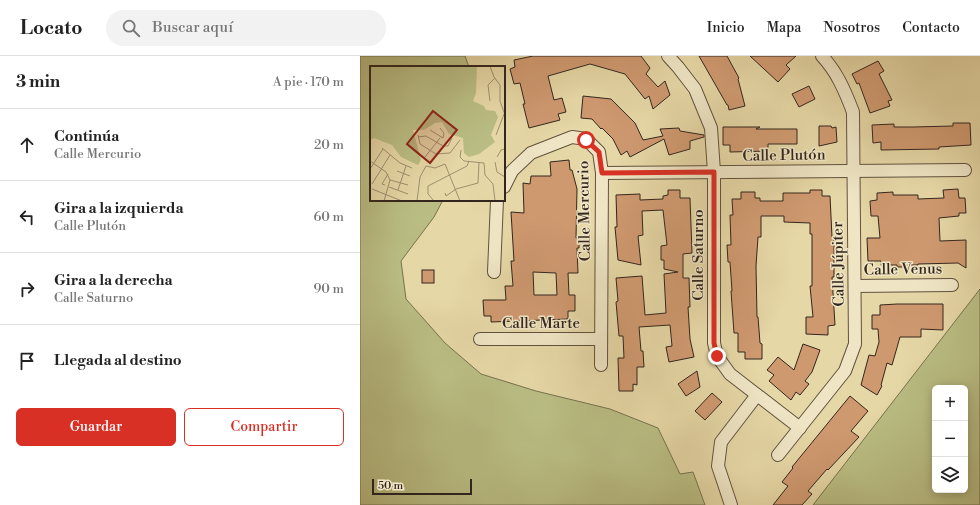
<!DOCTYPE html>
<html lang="es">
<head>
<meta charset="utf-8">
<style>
  :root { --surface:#fff; --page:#f2f2f2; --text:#222; --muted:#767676; --line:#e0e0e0; --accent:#d93025 }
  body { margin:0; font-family:"Libre Bodoni",serif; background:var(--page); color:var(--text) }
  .controls { position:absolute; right:12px; bottom:12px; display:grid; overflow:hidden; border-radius:6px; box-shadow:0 2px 10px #0003 }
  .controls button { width:36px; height:36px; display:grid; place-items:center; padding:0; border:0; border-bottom:1px solid var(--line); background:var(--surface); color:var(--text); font:20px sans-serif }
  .scale { position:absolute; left:12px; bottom:10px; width:100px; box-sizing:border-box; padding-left:4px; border:2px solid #33261d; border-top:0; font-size:11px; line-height:14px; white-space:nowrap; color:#33261d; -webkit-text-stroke:3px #efe5c5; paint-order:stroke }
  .stop { position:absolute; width:12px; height:12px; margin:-9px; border:3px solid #d93025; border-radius:50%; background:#fff }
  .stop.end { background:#d93025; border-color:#fff; box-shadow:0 1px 4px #0008 }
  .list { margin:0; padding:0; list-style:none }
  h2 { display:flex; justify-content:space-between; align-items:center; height:52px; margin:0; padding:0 16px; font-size:17px }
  h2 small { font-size:13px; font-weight:400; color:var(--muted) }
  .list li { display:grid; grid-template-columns:26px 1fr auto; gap:12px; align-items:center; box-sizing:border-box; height:72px; padding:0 16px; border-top:1px solid var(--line) }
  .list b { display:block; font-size:15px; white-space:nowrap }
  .list p { margin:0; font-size:13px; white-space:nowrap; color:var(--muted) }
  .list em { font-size:13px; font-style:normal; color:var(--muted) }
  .actions { display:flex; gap:8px; padding:12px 16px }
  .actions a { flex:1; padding:9px 0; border:1px solid var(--accent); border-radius:6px; text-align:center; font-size:14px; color:var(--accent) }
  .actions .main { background:var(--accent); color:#fff }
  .icon { flex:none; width:22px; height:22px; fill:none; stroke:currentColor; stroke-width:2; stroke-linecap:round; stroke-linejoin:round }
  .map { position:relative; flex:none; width:620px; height:449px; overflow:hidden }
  header { display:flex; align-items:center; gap:24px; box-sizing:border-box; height:56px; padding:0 20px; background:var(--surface); border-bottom:1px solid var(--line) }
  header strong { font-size:19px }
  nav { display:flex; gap:22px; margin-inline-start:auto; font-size:14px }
  .search { width:280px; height:36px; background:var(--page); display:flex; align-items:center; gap:10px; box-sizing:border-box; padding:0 14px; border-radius:22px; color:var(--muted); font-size:15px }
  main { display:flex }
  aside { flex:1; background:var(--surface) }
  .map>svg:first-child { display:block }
  .green { fill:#b9bd83; stroke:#767250; fill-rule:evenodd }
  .building { fill:#cf9970; stroke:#33261d; fill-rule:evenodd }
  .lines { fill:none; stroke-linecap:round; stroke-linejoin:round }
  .street-casing { stroke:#60523f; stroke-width:14 }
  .street { stroke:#efe5c5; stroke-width:12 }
  .route { stroke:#d93025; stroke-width:5 }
  .labels { text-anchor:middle; stroke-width:3; stroke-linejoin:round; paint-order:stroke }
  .street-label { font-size:15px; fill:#33261d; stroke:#efe5c5 }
  .inset-road { fill:none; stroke:#9e906f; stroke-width:1 }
  .view { fill:#8f2418; fill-opacity:0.15; stroke:#8f2418; stroke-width:2 }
  .inset-edge { fill:none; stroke:#33261d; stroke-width:2 }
</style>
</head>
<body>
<header>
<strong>Locato</strong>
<div class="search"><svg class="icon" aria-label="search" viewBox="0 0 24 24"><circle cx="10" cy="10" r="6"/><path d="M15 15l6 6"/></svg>Buscar aquí</div>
<nav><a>Inicio</a><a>Mapa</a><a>Nosotros</a><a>Contacto</a></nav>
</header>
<main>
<aside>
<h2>3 min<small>A pie · 170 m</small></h2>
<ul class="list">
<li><svg class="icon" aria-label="ahead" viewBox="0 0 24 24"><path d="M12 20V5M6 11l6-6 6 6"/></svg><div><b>Continúa</b><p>Calle Mercurio</p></div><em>20 m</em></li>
<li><svg class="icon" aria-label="left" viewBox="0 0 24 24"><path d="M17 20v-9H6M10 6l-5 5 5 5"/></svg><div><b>Gira a la izquierda</b><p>Calle Plutón</p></div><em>60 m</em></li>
<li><svg class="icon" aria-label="right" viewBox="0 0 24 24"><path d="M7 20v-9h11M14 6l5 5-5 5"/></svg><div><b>Gira a la derecha</b><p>Calle Saturno</p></div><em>90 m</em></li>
<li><svg class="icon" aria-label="arrive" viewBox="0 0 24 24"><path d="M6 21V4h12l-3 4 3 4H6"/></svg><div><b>Llegada al destino</b></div></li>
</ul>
<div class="actions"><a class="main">Guardar</a><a>Compartir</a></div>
</aside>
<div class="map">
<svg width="620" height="449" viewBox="0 0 620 449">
  <rect width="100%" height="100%" fill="#e6d7a6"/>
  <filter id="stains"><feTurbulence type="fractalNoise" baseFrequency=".005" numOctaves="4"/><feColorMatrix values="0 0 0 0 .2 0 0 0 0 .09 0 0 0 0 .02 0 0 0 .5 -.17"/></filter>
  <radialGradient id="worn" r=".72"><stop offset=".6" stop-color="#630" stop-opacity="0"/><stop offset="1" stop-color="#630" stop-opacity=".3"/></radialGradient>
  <g class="green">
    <polygon points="0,0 105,0 109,11 11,11 11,144 83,144 74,161 41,205 46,243 85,287 121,318 176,335 250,353 298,372 320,418 333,416 345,449 0,449"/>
    <path d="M620 233V449H453ZM575 332H605V434H575Z"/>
  </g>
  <g class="building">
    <polygon points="173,0 281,0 290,12 286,18 298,31 305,25 310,39 293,53 289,40 285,43 265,18 230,8 188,20 194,44 202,42 206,56 198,58 200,64 169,72 163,48 165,48 160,27 154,28 150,13 155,11 154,4"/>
    <polygon points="339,0 367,0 379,22 378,23 385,50 369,54 368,49 367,49"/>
    <polygon points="390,0 436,0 426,9 430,13 418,26"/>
    <polygon points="518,5 524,15 519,18 532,44 528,45 530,50 510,57 499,27 497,28 492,18"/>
    <polygon points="449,30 455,43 439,51 432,38"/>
    <polygon points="223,40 251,43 275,67 283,84 303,80 300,73 319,72 320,75 344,79 344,81 330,85 330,93 309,99 304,83 270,101 267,95 261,99 253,83 242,72 241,73 232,63 221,62"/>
    <polygon points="593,67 610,67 611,89 579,91 579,93 521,94 521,86 513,87 512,69 534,68 534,71 553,71 593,70"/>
    <polygon points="459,70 471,70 472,72 476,71 477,86 459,90"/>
    <polygon points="363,71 400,71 396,73 437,73 437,88 408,88 408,95 370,96 370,89 363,89"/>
    <path d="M209 104 210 114H212L217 133 216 182H219V192H217L218 217H208L209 239H215V255H208V263L131 266V260H124L123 244H146L145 230H153L151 205H154L151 156 164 157 163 127 170 128 171 120H191L190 106ZM173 216 196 217 197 239H174Z"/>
    <polygon points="598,133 599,142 605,142 606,157 599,157 599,160 579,162 580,185 606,184 606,212 598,207 558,208 558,209 549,209 549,211 537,211 537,209 521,209 521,205 508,205 507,182 520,182 518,160 511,160 510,145 517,144 517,137 533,136 533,139 558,139 558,143 584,142 583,134"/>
    <polygon points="308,134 320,134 320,142 330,142 332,197 323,198 323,222 329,222 330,251 328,251 330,283 334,301 309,306 306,291 312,290 310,269 279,271 281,295 283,295 284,311 277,311 277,329 273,328 273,335 259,335 258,302 264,302 263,280 259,280 256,246 258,245 256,222 282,220 285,259 306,257 304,218 318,216 304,213 304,204 301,204 301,190 307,189 303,154 282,155 283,179 278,180 281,209 258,204 255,171 257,171 256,139 280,138 280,144 303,143 303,140 308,139"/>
    <polygon points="450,134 462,134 462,140 470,140 472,181 474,181 474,221 472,221 475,269 468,270 468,279 446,278 446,261 453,261 450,230 452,230 452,178 450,178 450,167 424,166 424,160 401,160 401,181 398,181 396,210 397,261 398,261 400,287 402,288 402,303 385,303 385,296 378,296 378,277 374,277 371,235 372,235 370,206 368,206 367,189 371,189 370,159 373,159 372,143 381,143 381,136 395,136 395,142 400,142 400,145 423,145 423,137 450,137"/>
    <rect x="62" y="214" width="12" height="13"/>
    <polygon points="537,248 583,248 583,274 561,273 561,281 540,281 532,309 527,307 521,329 522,330 517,339 501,329 509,299 515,300 519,286 518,273 512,273 512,259 520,259 520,249"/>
    <polygon points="443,288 460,294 452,316 445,325 449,328 440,339 436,336 431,344 409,325 414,319 407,314 418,301 434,314"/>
    <polygon points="337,315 340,331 326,340 318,328"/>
    <polygon points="352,337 362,346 345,364 335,355"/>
    <polygon points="490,340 508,355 491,375 499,381 468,414 467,413 448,435 452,438 442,449 413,449 428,430 422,426 433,412 432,411"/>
  </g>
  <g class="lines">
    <defs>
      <g id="street">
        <polyline points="308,0 318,11 335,33 351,72 354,116 354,287 357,300 370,318 440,372"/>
        <polyline points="242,117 605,114"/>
        <polyline points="144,131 152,115 171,97 212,81 226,83 239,96 242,117 241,309"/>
        <polyline points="134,216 137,144"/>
        <polyline points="495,230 592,229"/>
        <polyline points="120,283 241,283"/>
        <path d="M418 399 485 315 495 288 493 56C485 35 477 16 462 0"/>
        <polyline points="371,449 358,410 361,386 397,339"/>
      </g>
    </defs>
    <use href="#street" class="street-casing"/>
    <use href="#street" class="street"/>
  </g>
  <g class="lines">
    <polyline class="route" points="226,84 239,96 242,117 354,116 354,287 357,300"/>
  </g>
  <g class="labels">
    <g class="street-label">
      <text transform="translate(424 99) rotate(-1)" y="5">Calle Plutón</text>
      <text transform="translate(224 155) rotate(-91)" y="5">Calle Mercurio</text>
      <text transform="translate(338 199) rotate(-90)" y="5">Calle Saturno</text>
      <text transform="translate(478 208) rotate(-91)" y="5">Calle Júpiter</text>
      <text transform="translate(543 213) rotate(-1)" y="5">Calle Venus</text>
      <text x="181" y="272">Calle Marte</text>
    </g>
  </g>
  <g transform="translate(10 10)">
    <rect width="135" height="135" fill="#e6d7a6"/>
    <path d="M0 0H107L106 27 103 35 114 40 116 44 125 45 128 51 121 69 125 76 109 88 99 91 94 87 93 72 79 68 72 56 65 57 54 64H43L51 94 48 99 31 91 22 79 4 72 0 74Z" fill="#b9bd83"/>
    <path class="inset-road" d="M120 0 124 11 130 19V35L135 49M120 35 118 19 125 12M60 64 73 72 74 67 70 62M48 69 50 78 66 88 80 87 90 74M126 69 134 48M48 71 56 70 73 80H78L82 72M12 82 30 97 42 102M91 84 90 91 94 95 114 97 115 109 123 118 125 135M55 91 70 72M127 91 131 84 135 83M0 95 16 106 20 114 14 135M125 96 127 106 135 111M0 103 13 83M27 105 40 110M20 114 38 119M2 118 20 89M15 119 12 118 18 108M19 121 38 128M2 123 32 135M28 124 36 100M75 127 76 130 86 123 108 117 109 96M47 135 50 111 56 100 65 102 75 98 90 135M64 135 58 128V120L97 100 99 95"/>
    <path class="view" d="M63 45 87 64 60 97 37 78Z"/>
    <rect width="135" height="135" class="inset-edge"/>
  </g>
  <rect width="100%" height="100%" filter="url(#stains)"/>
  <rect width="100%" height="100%" fill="url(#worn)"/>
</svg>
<div class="controls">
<button>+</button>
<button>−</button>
<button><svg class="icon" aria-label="layers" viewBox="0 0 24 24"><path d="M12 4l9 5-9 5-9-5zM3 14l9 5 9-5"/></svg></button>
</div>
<div class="scale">50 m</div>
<div class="stop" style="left:226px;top:84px"></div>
<div class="stop end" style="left:357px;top:300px"></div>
</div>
</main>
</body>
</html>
